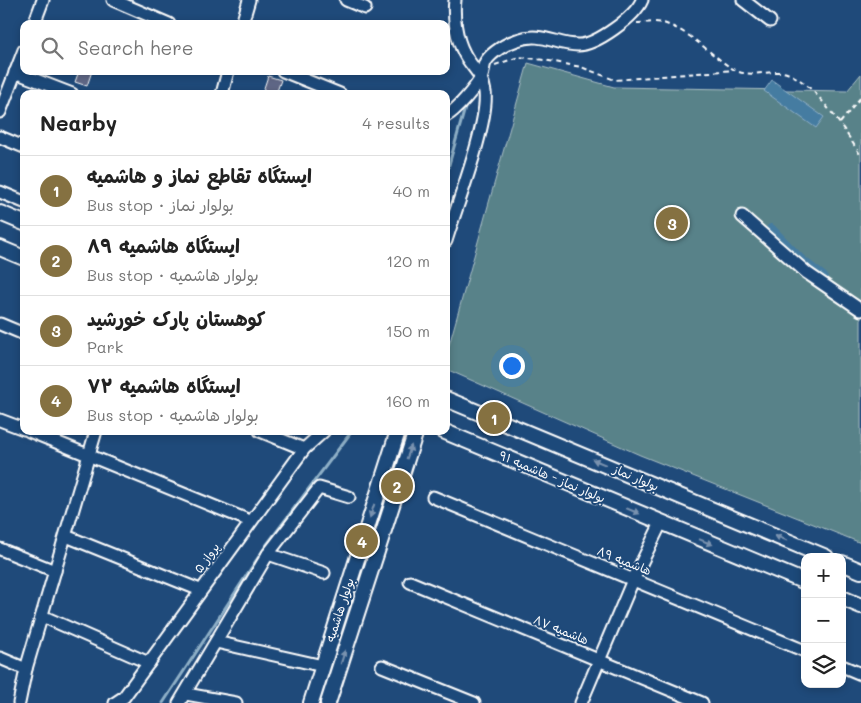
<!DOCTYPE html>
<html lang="en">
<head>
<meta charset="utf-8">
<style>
  :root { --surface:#fff; --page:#f6f6f6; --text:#222; --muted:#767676; --line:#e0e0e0; --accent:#857141 }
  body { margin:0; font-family:Mali,"Playpen Sans Arabic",sans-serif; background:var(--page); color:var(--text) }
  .controls { position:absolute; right:15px; bottom:15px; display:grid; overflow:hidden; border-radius:10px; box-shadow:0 2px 8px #0003 }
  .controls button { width:45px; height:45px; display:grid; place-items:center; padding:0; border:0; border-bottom:1px solid var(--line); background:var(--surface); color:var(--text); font:25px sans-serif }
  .you { position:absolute; left:511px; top:365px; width:18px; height:18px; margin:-12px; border:4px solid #fff; border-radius:50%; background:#1a73e8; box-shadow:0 0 0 8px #1a73e833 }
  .badge { display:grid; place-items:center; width:32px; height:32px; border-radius:50%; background:var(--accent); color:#fff; font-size:16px; font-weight:700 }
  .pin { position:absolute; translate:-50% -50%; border:2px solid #fff; box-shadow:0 1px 5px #0006 }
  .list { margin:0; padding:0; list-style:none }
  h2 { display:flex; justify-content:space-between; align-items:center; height:65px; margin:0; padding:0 20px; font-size:21px }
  h2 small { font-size:16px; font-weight:400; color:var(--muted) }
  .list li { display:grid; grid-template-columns:32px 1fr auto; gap:15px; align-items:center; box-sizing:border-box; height:70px; padding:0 20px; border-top:1px solid var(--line) }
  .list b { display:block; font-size:19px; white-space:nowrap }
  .list p { margin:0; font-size:16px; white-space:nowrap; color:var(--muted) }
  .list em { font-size:16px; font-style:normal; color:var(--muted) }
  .icon { flex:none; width:28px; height:28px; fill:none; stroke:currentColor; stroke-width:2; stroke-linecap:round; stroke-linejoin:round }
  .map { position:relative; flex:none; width:861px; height:703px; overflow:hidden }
  .search { position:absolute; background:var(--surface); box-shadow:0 2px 8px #0003; left:20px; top:20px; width:430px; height:55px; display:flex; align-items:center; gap:12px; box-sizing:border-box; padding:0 18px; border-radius:10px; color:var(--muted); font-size:19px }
  .panel { position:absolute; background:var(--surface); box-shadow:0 2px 8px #0003; left:20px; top:90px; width:430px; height:345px; border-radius:10px }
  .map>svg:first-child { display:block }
  .green { fill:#598289; stroke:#acc0c4 }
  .water { fill:#447ba1; stroke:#8fb0c7 }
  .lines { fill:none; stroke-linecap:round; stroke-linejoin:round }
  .stream { stroke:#8fb0c7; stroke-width:3 }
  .canal { stroke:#447ba1; stroke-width:10 }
  .building { fill:#616887; stroke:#fff }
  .minor-casing { stroke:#fff; stroke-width:15 }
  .major-casing { stroke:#fff; stroke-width:18 }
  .path { stroke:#fff; stroke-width:2; stroke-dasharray:5 4; stroke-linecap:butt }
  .minor { stroke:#1f4a7a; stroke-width:11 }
  .major { stroke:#1f4a7a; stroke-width:14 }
  .oneway { fill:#7992af }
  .labels { text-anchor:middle; stroke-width:4; stroke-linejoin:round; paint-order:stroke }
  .street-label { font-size:12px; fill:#fff; stroke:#1f4a7a }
</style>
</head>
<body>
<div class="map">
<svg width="861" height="703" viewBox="0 0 861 703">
  <rect width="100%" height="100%" fill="#1f4a7a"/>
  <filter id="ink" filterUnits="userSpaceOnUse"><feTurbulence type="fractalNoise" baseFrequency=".02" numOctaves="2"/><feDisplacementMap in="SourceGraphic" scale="10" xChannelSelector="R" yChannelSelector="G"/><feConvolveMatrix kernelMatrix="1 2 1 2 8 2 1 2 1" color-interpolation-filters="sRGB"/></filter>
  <g filter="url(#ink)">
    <polygon class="green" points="528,63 614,87 847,91 861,74 861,543 640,455 446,369 446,356"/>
    <polygon class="water" points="772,80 824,117 816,128 764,91"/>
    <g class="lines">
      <g class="stream">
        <polyline points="446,175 465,108"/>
        <polyline points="163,703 265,547 352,431"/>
      </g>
      <polyline class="canal" points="771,229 801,260 823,277"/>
    </g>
    <g class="building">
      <polygon points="79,71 92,71 87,86 75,82"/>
      <polygon points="268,76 281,80 276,94 262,94"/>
    </g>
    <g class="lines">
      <defs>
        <g id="minor">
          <polyline points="113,0 169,24"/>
          <polyline points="346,0 365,8"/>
          <polyline points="743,0 770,21"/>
          <polyline points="34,24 43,0"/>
          <polyline points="242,24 249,0"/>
          <polyline points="283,71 340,94"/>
          <polyline points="15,72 72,94"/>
          <polyline points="222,94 228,71"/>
          <polyline points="0,112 24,50"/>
          <path d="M446 116C457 110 476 87 482 76 484 71 483 65 486 61 492 52 507 43 517 40 541 31 556 45 578 45 596 45 635 17 642 0"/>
          <polyline points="0,137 24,147"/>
          <polyline points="0,192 24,202"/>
          <polyline points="742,216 807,273 861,310"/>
          <path d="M446 241C456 207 489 123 485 92 482 72 472 69 464 53 456 38 453 16 455 0"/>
          <polyline points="0,324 24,334"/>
          <polyline points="0,420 24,429"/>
          <polyline points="29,431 250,521"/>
          <polyline points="260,431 304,449"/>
          <polyline points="433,497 805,651"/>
          <polyline points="66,536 200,590"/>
          <polyline points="0,549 55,571"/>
          <polyline points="268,554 324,573"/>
          <polyline points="410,582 702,703"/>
          <polyline points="42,616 149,663"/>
          <polyline points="216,642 323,666"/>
          <polyline points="0,658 26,669"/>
          <polyline points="382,666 474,703"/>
          <polyline points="842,666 861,674"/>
          <polyline points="186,694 236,703"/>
          <polyline points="19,703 26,669 96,431"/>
          <polyline points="115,703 124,697 304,449 324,431"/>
          <polyline points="179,703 268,554 319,488 349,497"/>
          <polyline points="581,703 633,580 661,523"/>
        </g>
        <g id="major">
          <polyline points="0,213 24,223"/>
          <polyline points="0,248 24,258"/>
          <polyline points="446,399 826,557"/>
          <polyline points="443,431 805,582"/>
          <polyline points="842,563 861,571"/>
          <polyline points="842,598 861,606"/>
          <polyline points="311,703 398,431"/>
          <polyline points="328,703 416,431"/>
        </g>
      </defs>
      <use href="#minor" class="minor-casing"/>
      <use href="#major" class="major-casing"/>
      <g class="path">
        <path d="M637 23C645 23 656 21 663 23 692 32 709 54 733 69 746 78 766 71 782 72 811 76 846 132 861 156"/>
        <polyline points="495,65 519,57 544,60 581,67 615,80 734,70"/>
        <polyline points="840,123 861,97"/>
      </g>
      <use href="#minor" class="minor"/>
      <use href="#major" class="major"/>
    </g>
    <defs><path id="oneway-solid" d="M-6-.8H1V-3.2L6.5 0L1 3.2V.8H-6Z" transform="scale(1.25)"/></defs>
    <g class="oneway">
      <use href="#oneway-solid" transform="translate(409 452) rotate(-71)"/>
      <use href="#oneway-solid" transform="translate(599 462) rotate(-157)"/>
      <use href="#oneway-solid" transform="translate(372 511) rotate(108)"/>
      <use href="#oneway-solid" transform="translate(633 511) rotate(23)"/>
      <use href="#oneway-solid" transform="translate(781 538) rotate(-157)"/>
      <use href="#oneway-solid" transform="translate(706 542) rotate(22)"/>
      <use href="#oneway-solid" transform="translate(343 657) rotate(-72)"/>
    </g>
  </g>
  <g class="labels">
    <g class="street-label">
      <text transform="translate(552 477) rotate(23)" y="4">بولوار نماز - هاشمیه ۹۱</text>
      <text transform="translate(636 478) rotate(23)" y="4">بولوار نماز</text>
      <text transform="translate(207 558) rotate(-54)" y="4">پرواز ۵</text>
      <text transform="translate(624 561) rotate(22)" y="4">هاشمیه ۸۹</text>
      <text transform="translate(340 610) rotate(-72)" y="4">بولوار هاشمیه</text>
      <text transform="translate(561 630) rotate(22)" y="4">هاشمیه ۸۷</text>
    </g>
  </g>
</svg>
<div class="controls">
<button>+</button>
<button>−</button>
<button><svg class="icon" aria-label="layers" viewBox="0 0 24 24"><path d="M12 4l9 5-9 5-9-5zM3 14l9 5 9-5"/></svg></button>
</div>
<div class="you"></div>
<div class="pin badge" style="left:494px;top:418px">1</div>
<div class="pin badge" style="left:397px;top:486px">2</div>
<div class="pin badge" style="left:672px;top:223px">3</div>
<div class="pin badge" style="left:362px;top:541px">4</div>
<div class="search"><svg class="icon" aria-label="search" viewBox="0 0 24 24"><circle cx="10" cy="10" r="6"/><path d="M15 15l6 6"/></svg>Search here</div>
<section class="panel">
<h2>Nearby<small>4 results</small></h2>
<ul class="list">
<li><span class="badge">1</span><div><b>ایستگاه تقاطع نماز و هاشمیه</b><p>Bus stop · بولوار نماز</p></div><em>40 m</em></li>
<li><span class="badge">2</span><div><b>ایستگاه هاشمیه ۸۹</b><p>Bus stop · بولوار هاشمیه</p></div><em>120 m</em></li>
<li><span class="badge">3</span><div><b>کوهستان پارک خورشید</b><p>Park</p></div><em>150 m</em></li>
<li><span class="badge">4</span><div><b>ایستگاه هاشمیه ۷۲</b><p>Bus stop · بولوار هاشمیه</p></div><em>160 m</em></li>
</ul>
</section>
</div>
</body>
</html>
